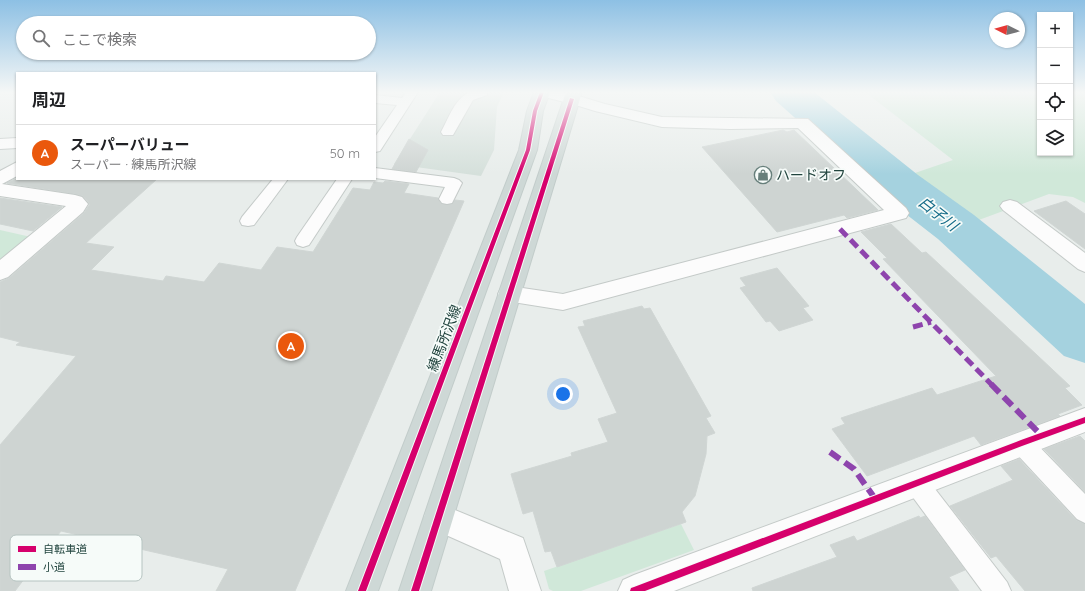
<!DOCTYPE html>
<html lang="ja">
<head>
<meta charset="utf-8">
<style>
  :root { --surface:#fff; --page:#f2f2f2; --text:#202124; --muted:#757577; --line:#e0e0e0; --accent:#ea580c }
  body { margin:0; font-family:Quicksand,"Noto Sans JP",sans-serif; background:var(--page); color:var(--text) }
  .controls { position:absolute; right:12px; top:12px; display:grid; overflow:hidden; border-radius:0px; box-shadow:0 1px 3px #0004 }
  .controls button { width:36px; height:36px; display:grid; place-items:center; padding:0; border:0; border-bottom:1px solid var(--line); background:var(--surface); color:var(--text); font:20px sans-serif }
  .compass { position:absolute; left:989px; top:12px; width:36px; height:36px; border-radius:50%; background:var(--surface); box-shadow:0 1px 3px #0004; rotate:276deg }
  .you { position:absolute; left:563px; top:394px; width:14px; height:14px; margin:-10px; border:3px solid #fff; border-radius:50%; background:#1a73e8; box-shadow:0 0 0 6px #1a73e833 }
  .badge { display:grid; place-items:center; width:26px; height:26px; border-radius:50%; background:var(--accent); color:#fff; font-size:13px; font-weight:700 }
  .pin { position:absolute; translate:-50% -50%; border:2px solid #fff; box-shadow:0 1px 4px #0006 }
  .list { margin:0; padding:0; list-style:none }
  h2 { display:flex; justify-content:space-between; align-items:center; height:52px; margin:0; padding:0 16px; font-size:17px }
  h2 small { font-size:13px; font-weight:400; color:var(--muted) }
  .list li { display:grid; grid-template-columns:26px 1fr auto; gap:12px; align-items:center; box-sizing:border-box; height:56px; padding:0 16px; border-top:1px solid var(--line) }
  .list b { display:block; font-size:15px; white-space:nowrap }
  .list p { margin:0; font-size:13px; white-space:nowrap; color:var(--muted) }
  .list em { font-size:13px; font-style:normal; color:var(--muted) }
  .icon { flex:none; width:22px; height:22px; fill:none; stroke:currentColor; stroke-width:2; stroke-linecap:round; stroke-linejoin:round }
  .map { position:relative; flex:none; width:1085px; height:591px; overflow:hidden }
  .search { position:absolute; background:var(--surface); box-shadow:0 1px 3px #0004; left:16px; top:16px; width:360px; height:44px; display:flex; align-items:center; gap:10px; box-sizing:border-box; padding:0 14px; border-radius:22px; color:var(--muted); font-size:15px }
  .panel { position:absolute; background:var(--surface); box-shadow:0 1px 3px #0004; left:16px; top:72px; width:360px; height:108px; border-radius:0px }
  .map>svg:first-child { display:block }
  .built { fill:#d5e0db }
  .green { fill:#d0e8d9 }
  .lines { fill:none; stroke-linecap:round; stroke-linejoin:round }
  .river { fill:#a5d2df; fill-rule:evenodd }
  .building { fill:#ced4d2; stroke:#d0d6d4 }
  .service-casing { stroke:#c4cac8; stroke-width:2 }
  .minor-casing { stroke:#c4cac8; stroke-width:2 }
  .tertiary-casing { stroke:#c4cac8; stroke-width:2 }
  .primary-casing { stroke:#c2ccca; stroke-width:2 }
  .service { fill:#fcfcfc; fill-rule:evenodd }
  .minor { fill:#fcfcfc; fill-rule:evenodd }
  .tertiary { fill:#fcfcfc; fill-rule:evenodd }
  .primary { fill:#ced8d6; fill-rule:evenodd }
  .quiet-far1 { stroke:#8e44ad; stroke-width:5; stroke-dasharray:10 5; stroke-linecap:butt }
  .quiet { stroke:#8e44ad; stroke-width:6; stroke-dasharray:12 6; stroke-linecap:butt }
  .cycleway-casing { stroke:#f6fbf9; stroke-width:2 }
  .cycleway { fill:#d6006c; fill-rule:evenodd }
  .labels { text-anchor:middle; stroke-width:3.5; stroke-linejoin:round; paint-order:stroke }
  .poi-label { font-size:14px; fill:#21443e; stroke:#f6fbf9; text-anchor:start }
  .street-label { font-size:14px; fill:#21443e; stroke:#f6fbf9 }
  .water-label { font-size:15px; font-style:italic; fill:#146b88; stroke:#f6fbf9 }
  .key { fill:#f6fbf9; stroke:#b6c4c1; stroke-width:1 }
  .key-label { font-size:11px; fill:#21443e }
</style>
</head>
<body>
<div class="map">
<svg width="1085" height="591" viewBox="0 0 1085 591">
  <rect width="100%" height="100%" fill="#e8edeb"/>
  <polygon class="built" points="440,92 504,92 497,107 494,150 481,176 394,164"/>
  <g class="green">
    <polygon points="865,92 1040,92 1040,153 1070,153 1070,92 1085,92 1085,203 1073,197 1049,194 968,224 909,175 953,160"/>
    <polygon points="0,230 31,237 0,263"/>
    <polygon points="681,524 694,550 581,591 553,591 549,589 544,571"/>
  </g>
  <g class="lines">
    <polygon class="river" points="770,92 814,92 918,175 974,215 1085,304 1085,363 1064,356 938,239 884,197 776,101"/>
  </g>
  <g class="building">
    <polygon points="783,130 787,132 794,130 878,210 847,218 844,215 777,232 702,147"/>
    <polygon points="409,139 428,150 416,172 392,169"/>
    <polygon points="15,179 157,179 86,243 114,247 91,270 163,281 166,276 204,282 219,263 261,270 277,247 313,252 353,188 370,190 374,182 383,183 385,181 409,184 404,193 438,198 442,204 452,204 455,200 464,201 295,591 216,591 228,569 61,531 15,591 0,591 0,445 76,356 16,345 20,342 0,337 0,282 9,278 84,213 90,204 83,196 75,194 7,183"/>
    <polygon points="0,198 62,207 33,231 0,224"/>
    <polygon points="1066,201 1085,214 1085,249 1034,211"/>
    <polygon points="891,224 922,253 926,252 1037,355 1070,386 1065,388 1082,405 1058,414 1060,416 981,445 974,436 867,476 832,429 845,424 841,418 932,388 937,395 996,376 883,259 887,258 861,232"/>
    <polygon points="777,268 809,306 803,308 813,320 779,331 770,321 766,322 740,288 746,286 740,278"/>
    <polygon points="642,306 644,309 650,308 711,416 706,418 715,433 707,436 706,454 695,496 682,512 686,522 557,567 551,551 545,552 533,511 523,514 511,474 572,456 571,453 608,442 598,419 617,413 578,327 585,326 583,321"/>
    <polygon points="1080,436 1085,441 1085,492 1044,449"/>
    <polygon points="1019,459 1076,520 1085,524 1085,591 1025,591 996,556 991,558 950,506 1013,480 1001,466"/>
    <polygon points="919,516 920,518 925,516 965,570 949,577 959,591 753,591 752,588 837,557 830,545 854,536 857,541"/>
  </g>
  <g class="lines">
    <defs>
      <g id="service">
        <polygon points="406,92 418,92 380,151 375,152 375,137 397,105 375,103 375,95 402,98"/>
        <path d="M471 92H488L487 95 473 100 453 135H443L441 132C449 118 455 97 471 92Z"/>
        <polygon points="375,168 454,178 459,180 462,183 452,203 447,204 442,203 439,199 445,187 375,178"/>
        <polygon points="273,179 288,179 254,225 248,226 242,225 240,221 242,217"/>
        <polygon points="337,179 352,179 309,245 303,247 297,245 295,241 297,237"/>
        <polygon points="1021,433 1029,436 1085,494 1085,523 1077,519 1013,450 1010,443 1013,436"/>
        <polygon points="917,473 925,476 1007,582 1011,591 982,591 909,492 906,484 909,476"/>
      </g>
      <g id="minor">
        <polygon points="572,94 605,104 662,117 808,119 906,208 909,213 906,218 563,310 501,300 498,294 501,288 509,286 563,294 884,210 798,128 730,129 662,127 595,111 566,102 564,99 566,96"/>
        <polygon points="17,138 17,148 0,149 0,139"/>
        <polygon points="17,162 17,176 2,184 75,195 82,197 88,204 83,212 8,277 0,280 0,260 66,206 0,196 0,171"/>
        <polygon points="1010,200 1017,202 1085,253 1085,272 1078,269 1003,210 1000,206 1003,202"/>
        <polygon points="1085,408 1085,432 674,591 618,591 623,580 634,575"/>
        <polygon points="438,503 523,538 541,591 509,591 500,559 428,527 424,517 428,507"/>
      </g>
      <polygon id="tertiary" points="535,92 561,92 578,96 580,99 578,102 572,104 537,95"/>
      <g id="primary">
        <polygon points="534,92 550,92 543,111 537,150 378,591 346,591 519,150 527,111"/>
        <polygon points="566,92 582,92 431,591 399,591"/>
      </g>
    </defs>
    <use href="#service" class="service-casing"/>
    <use href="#minor" class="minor-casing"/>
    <use href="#tertiary" class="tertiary-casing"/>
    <use href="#primary" class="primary-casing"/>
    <use href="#service" class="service"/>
    <use href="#minor" class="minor"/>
    <use href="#tertiary" class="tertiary"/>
    <use href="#primary" class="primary"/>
    <g class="quiet-far1">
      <polyline points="840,229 992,385"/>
      <polyline points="913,327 931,322"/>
    </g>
    <g class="quiet">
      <polyline points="991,384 1042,436"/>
      <polyline points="830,452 854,469 876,500"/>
    </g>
    <defs>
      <g id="cycleway">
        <polygon points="540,92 544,92 537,111 530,150 366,591 358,591 526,150 533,111"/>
        <polygon points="570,98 574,99 419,591 411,591"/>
        <polygon points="1085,417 1085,423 1022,446 645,591 630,591 631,588 634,587 1021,440"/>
      </g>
    </defs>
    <use href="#cycleway" class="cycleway-casing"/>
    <use href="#cycleway" class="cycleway"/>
  </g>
  <linearGradient id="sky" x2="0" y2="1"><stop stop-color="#8dc0e4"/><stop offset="0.53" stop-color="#f5f7f6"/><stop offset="1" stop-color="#f5f7f6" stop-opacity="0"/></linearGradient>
  <rect width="1085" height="174" fill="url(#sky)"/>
  <defs>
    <symbol id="shop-ring" viewBox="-11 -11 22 22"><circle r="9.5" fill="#f6fbf9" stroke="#677f7b" stroke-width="1.5"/><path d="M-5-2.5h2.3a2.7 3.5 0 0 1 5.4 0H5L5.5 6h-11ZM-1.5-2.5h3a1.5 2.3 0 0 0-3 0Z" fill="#677f7b"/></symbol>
  </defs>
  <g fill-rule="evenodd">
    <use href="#shop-ring" x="753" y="165" width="20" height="20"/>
  </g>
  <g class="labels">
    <g class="poi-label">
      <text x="776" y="180">ハードオフ</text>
    </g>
    <g class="street-label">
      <text transform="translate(444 338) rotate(-69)" y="5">練馬所沢線</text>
    </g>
    <g class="water-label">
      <text transform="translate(938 214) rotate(38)" y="5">白子川</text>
    </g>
  </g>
  <rect x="10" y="535" width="132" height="46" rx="6" class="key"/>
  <rect x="18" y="546" width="18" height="6" fill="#d6006c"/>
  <rect x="18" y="564" width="18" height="6" fill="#8e44ad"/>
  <g class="key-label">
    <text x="43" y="553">自転車道</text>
    <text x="43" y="571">小道</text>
  </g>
</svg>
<div class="controls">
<button>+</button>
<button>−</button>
<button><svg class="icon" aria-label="locate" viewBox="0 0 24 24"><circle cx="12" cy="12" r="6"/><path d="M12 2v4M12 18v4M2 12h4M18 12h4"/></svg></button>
<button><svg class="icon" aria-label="layers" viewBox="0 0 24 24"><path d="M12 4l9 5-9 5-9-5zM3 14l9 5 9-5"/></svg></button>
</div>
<svg class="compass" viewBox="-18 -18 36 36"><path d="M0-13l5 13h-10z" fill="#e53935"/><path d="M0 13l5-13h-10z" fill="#757577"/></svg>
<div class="you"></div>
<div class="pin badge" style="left:291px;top:346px">A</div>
<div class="search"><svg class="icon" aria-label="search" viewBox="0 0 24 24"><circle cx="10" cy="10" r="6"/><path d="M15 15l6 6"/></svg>ここで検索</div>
<section class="panel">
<h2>周辺<small></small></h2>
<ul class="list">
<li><span class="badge">A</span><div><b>スーパーバリュー</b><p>スーパー · 練馬所沢線</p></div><em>50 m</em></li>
</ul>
</section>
</div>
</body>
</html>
